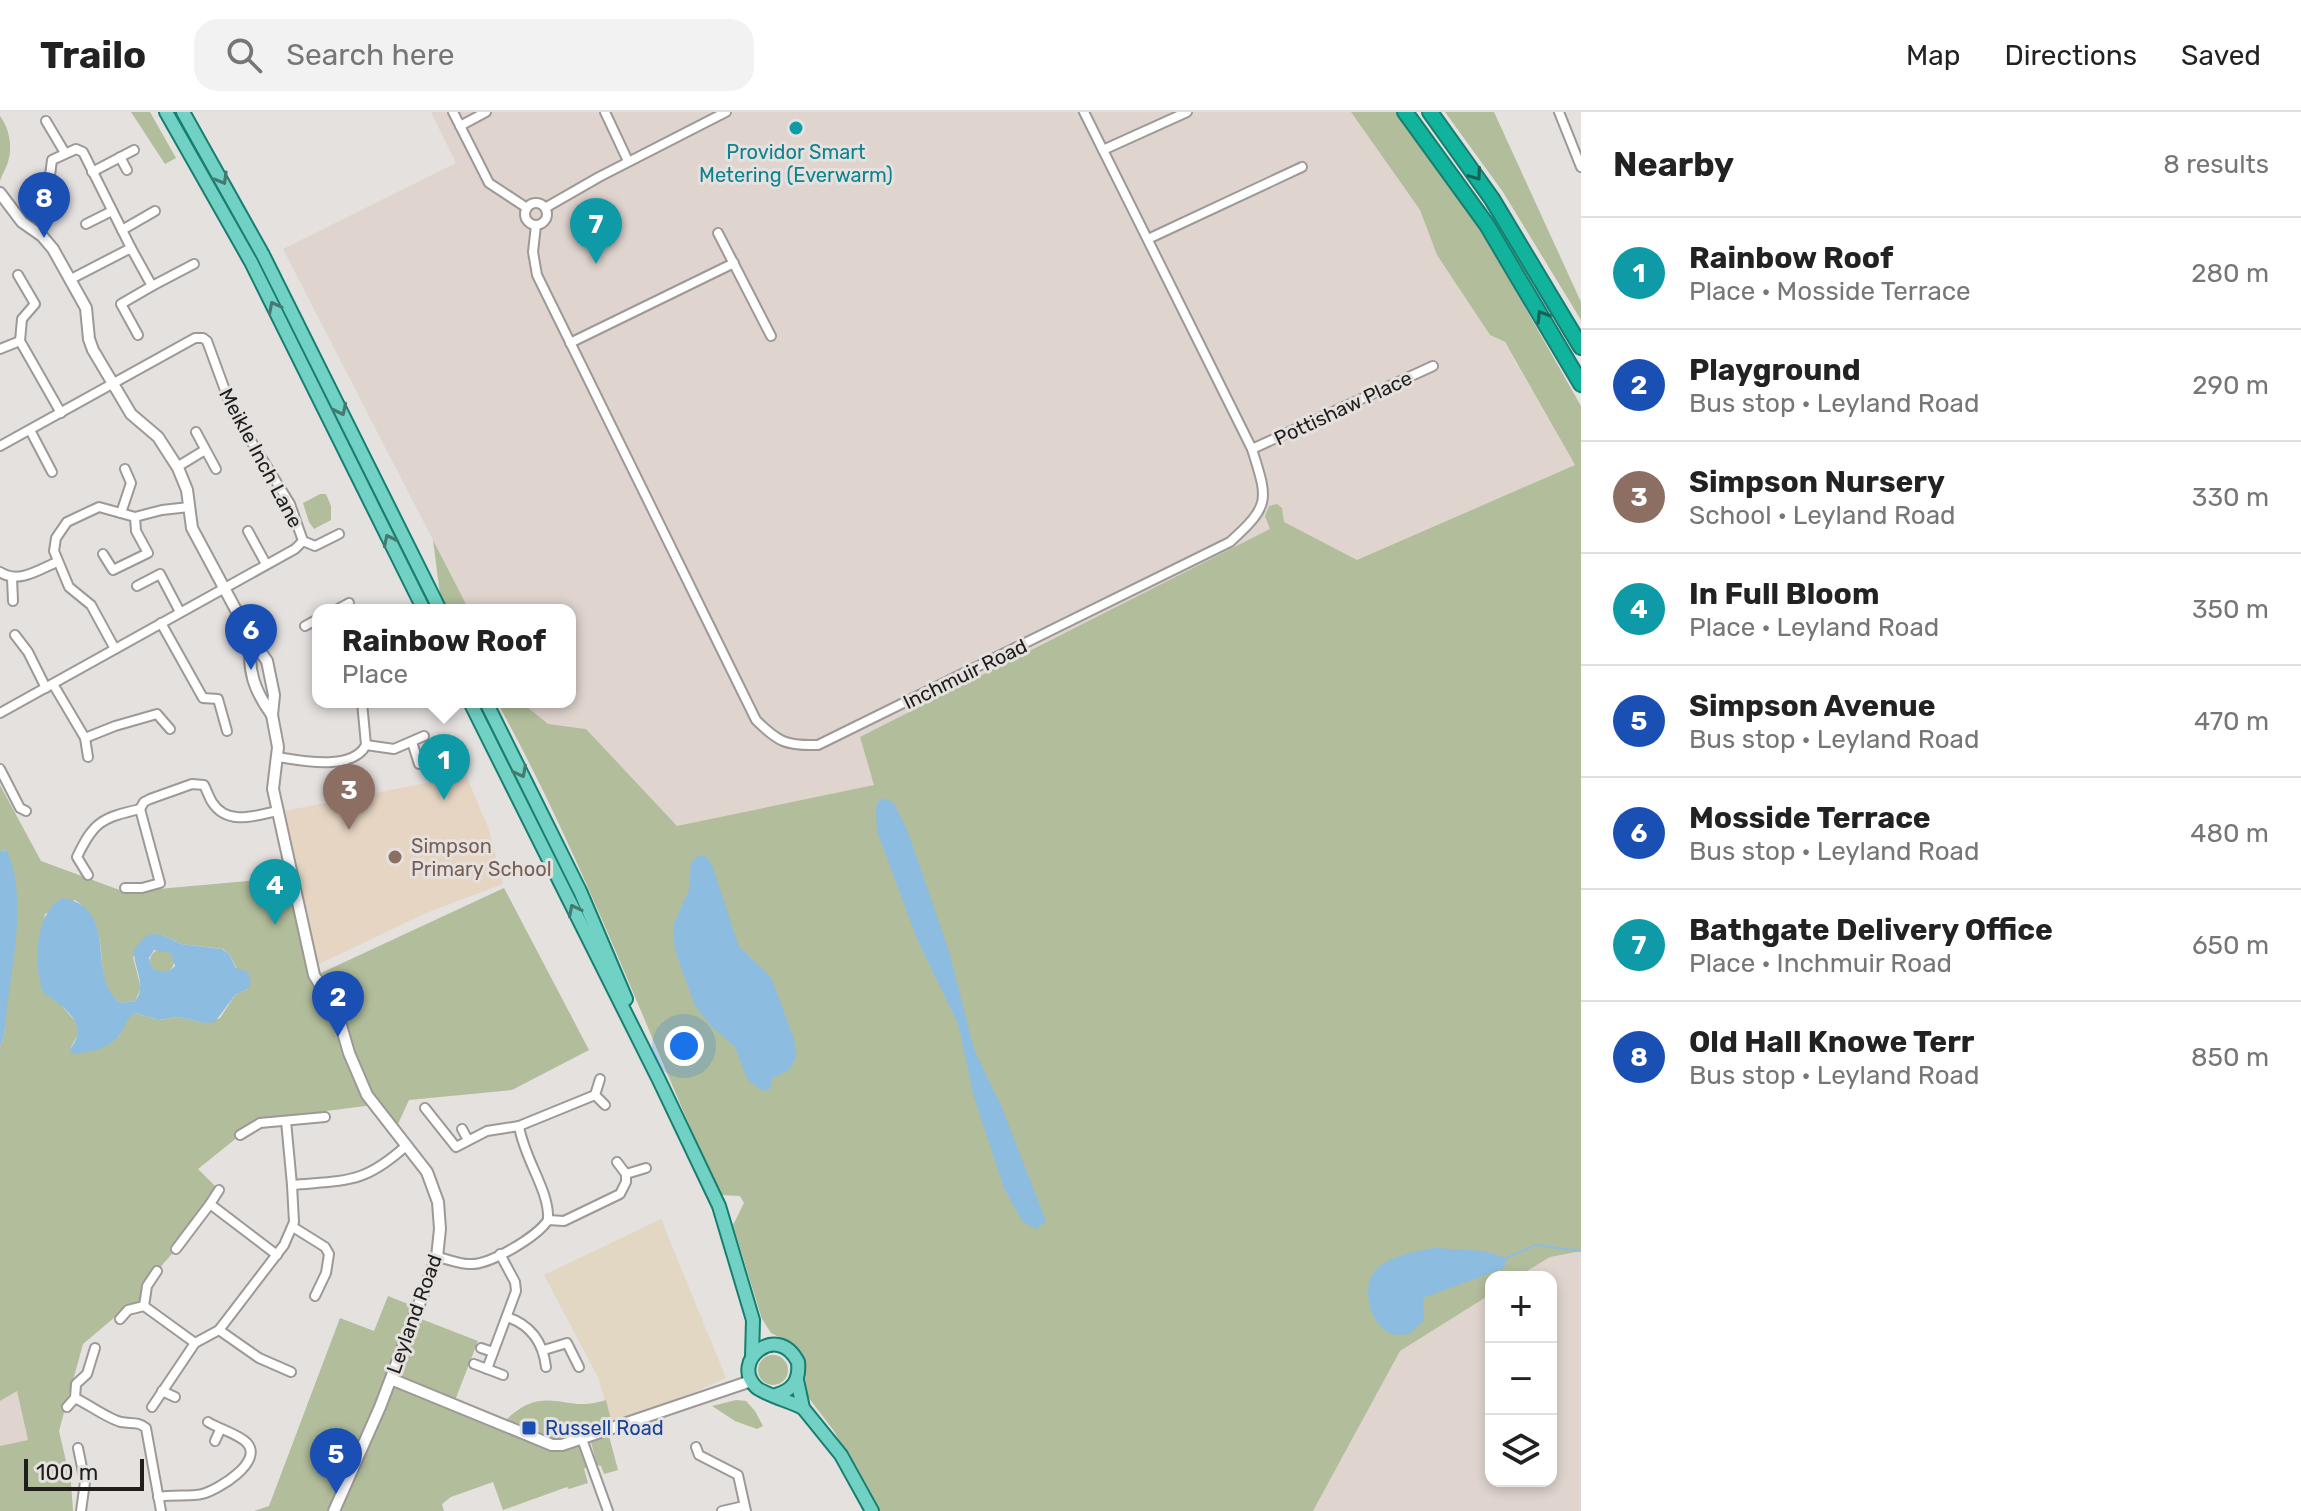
<!DOCTYPE html>
<html lang="en">
<head>
<meta charset="utf-8">
<style>
  :root { --surface:#fff; --page:#f2f2f2; --text:#222; --muted:#767676; --line:#e0e0e0; --accent:#db2777 }
  body { margin:0; font-family:Rubik,sans-serif; background:var(--page); color:var(--text) }
  .controls { position:absolute; right:24px; bottom:24px; display:grid; overflow:hidden; border-radius:16px; box-shadow:0 4px 12px #0003 }
  .controls button { width:72px; height:72px; display:grid; place-items:center; padding:0; border:0; border-bottom:2px solid var(--line); background:var(--surface); color:var(--text); font:40px sans-serif }
  .scale { position:absolute; left:24px; bottom:20px; width:120px; box-sizing:border-box; padding-left:8px; border:4px solid #1f1e1d; border-top:0; font-size:22px; line-height:28px; white-space:nowrap; color:#1f1e1d; -webkit-text-stroke:6px #e4e1df; paint-order:stroke }
  .you { position:absolute; left:684px; top:934px; width:28px; height:28px; margin:-20px; border:6px solid #fff; border-radius:50%; background:#1a73e8; box-shadow:0 0 0 12px #1a73e833 }
  .badge { display:grid; place-items:center; width:52px; height:52px; border-radius:50%; background:var(--accent); color:#fff; font-size:26px; font-weight:700 }
  .pin { position:absolute; translate:-50% -66px; filter:drop-shadow(0 2px 4px #0008) }
  .pin::after { content:''; position:absolute; top:42px; width:28px; height:24px; background:inherit; clip-path:polygon(0 0,100% 0,50% 100%) }
  .popup { position:absolute; left:312px; top:492px; width:264px; height:104px; box-sizing:border-box; display:grid; place-content:center; border-radius:16px; background:var(--surface); filter:drop-shadow(0 2px 6px #0005); font-size:26px; white-space:nowrap; color:var(--muted) }
  .popup b { font-size:30px; color:var(--text) }
  .popup::after { content:''; position:absolute; left:50%; top:100%; margin-left:-16px; border:16px solid transparent; border-top-color:var(--surface) }
  .list { margin:0; padding:0; list-style:none }
  h2 { display:flex; justify-content:space-between; align-items:center; height:104px; margin:0; padding:0 32px; font-size:34px }
  h2 small { font-size:26px; font-weight:400; color:var(--muted) }
  .list li { display:grid; grid-template-columns:52px 1fr auto; gap:24px; align-items:center; box-sizing:border-box; height:112px; padding:0 32px; border-top:2px solid var(--line) }
  .list b { display:block; font-size:30px; white-space:nowrap }
  .list p { margin:0; font-size:26px; white-space:nowrap; color:var(--muted) }
  .list em { font-size:26px; font-style:normal; color:var(--muted) }
  .icon { flex:none; width:44px; height:44px; fill:none; stroke:currentColor; stroke-width:2; stroke-linecap:round; stroke-linejoin:round }
  .map { position:relative; flex:none; width:1581px; height:1399px; overflow:hidden }
  header { display:flex; align-items:center; gap:48px; box-sizing:border-box; height:112px; padding:0 40px; background:var(--surface); border-bottom:2px solid var(--line) }
  header strong { font-size:38px }
  nav { display:flex; gap:44px; margin-inline-start:auto; font-size:28px }
  .search { width:560px; height:72px; background:var(--page); display:flex; align-items:center; gap:20px; box-sizing:border-box; padding:0 28px; border-radius:24px; color:var(--muted); font-size:30px }
  main { display:flex }
  aside { flex:1; background:var(--surface) }
  .map>svg:first-child { display:block }
  .commercial { fill:#e1d7c2 }
  .built { fill:#dfd4ce }
  .education { fill:#e6d5c3 }
  .green { fill:#b1bd9b; fill-rule:evenodd }
  .water { fill:#8cbde1; fill-rule:evenodd }
  .lines { fill:none; stroke-linecap:round; stroke-linejoin:round }
  .stream { stroke:#8cbde1; stroke-width:2 }
  .minor-casing { stroke:#9c9997; stroke-width:12 }
  .tertiary-casing { stroke:#9c9997; stroke-width:14 }
  .primary-casing { stroke:#177f70; stroke-width:16 }
  .motorway-casing { stroke:#177f70; stroke-width:18 }
  .minor { stroke:#fff; stroke-width:8 }
  .tertiary { stroke:#fff; stroke-width:10 }
  .primary { stroke:#71d1c4; stroke-width:12 }
  .motorway { stroke:#12b39c; stroke-width:14 }
  .oneway { stroke:#196156 }
  .oneway2 { stroke:#487870 }
  .culture-dot { fill:#0f9aa8; stroke:#e4e1df; stroke-width:3 }
  .education-dot { fill:#8d6e63; stroke:#e4e1df; stroke-width:3 }
  .transit-dot { fill:#1a4fb4; stroke:#e4e1df; stroke-width:3 }
  .labels { text-anchor:middle; stroke-width:6; stroke-linejoin:round; paint-order:stroke }
  .culture-label { font-size:20px; fill:#0d838f; stroke:#e4e1df }
  .street-label { font-size:20px; fill:#1f1e1d; stroke:#e4e1df }
  .education-label { font-size:20px; fill:#785e54; stroke:#e4e1df; text-anchor:start }
  .transit-label { font-size:20px; fill:#164399; stroke:#e4e1df; text-anchor:start }
</style>
</head>
<body>
<header>
<strong>Trailo</strong>
<div class="search"><svg class="icon" aria-label="search" viewBox="0 0 24 24"><circle cx="10" cy="10" r="6"/><path d="M15 15l6 6"/></svg>Search here</div>
<nav><a>Map</a><a>Directions</a><a>Saved</a></nav>
</header>
<main>
<div class="map">
<svg width="1581" height="1399" viewBox="0 0 1581 1399">
  <rect width="100%" height="100%" fill="#e4e1df"/>
  <polygon class="commercial" points="661,1107 726,1266 613,1316 598,1265 544,1163"/>
  <g class="built">
    <polygon points="431,0 1351,0 1420,98 1437,143 1490,223 1504,230 1575,353 1356,449 861,625 875,673 677,715 586,617 547,612 521,590 570,590 570,498 469,498 283,137 456,51"/>
    <polygon points="1581,1139 1581,1399 1313,1399 1400,1239 1491,1182 1491,1369 1551,1369 1551,1165 1517,1165 1550,1145"/>
    <polygon points="17,1279 28,1328 0,1334 0,1289"/>
  </g>
  <polygon class="education" points="466,663 489,718 503,772 426,801 317,853 285,699"/>
  <g class="green">
    <polygon points="131,0 150,0 176,46 165,52"/>
    <path d="M1351 0H1398L1410 15 1478 113 1581 294V1139L1550 1145 1517 1165H1491V1182L1400 1239 1313 1399H876L834 1319 808 1285 801 1241 789 1230 771 1221 762 1207 733 1113 744 1091 740 1084 720 1083C646 919 584 747 497 590H521L548 612 586 617 677 714 874 673 860 625 1270 417 1265 404 1269 394 1277 392 1282 396 1284 410 1357 448 1575 353 1505 230 1490 223 1437 143 1420 98Z"/>
    <polygon points="1445,0 1494,0 1581,190 1581,208 1503,80"/>
    <path d="M0 4C9 16 13 34 8 50 6 57 2 62 0 69Z"/>
    <polygon points="320,382 326,382 331,394 331,408 314,417 309,410 303,391"/>
    <polygon points="433,428 469,498 446,498 441,490"/>
    <path d="M0 673 41 749 125 780 292 765 320 876 373 993 326 999 325 1005 249 1016 198 1057 219 1078 176 1137 157 1159 144 1194 128 1198 120 1207 115 1205 83 1232 59 1319 71 1371 73 1399H0V1334L28 1328 17 1279 0 1289V934L4 925 6 889 7 738 0 739ZM75 788C119 819 86 868 121 891L135 889 141 876 133 845 163 823 181 832 223 837 229 842 248 877 235 883 220 906 206 911 177 905 159 908 135 901 126 907 119 924 70 937 78 922 77 911 60 892 38 852 45 802Z"/>
    <polygon points="504,776 589,938 512,978 409,988 398,1012 383,996 373,981 349,923 345,897 321,861"/>
    <circle cx="162" cy="849" r="12"/>
    <path d="M388 1184 418 1196 416 1205 478 1229 454 1291 502 1312C544 1267 564 1303 606 1288L613 1316 583 1327 590 1352 584 1357 588 1371 569 1377 567 1375 503 1398 493 1370 451 1385 442 1392 444 1399H254L269 1394 340 1206 374 1219Z"/>
    <circle cx="773" cy="1258" r="15"/>
    <polygon points="736,1288 746,1289 755,1299 763,1314 757,1317 735,1309 712,1294"/>
    <polygon points="609,1324 618,1358 604,1362 601,1354 597,1353 591,1330"/>
  </g>
  <g class="water">
    <polygon points="883,686 894,691 908,720 949,839 974,937 1002,996 1046,1109 1036,1117 1022,1109 1004,1076 974,985 958,912 917,827 877,719 876,697 878,690"/>
    <path d="M7 738C30 793 8 866 4 925L0 934V739Z"/>
    <polygon points="698,744 705,744 712,753 739,835 771,865 794,927 796,945 790,957 772,967 770,977 762,979 747,967 735,935 712,915 695,894 675,838 673,814 689,778 691,751"/>
    <path d="M63 786C122 797 84 866 121 891L135 889C148 873 133 857 134 838L144 825 152 822 163 823 181 832 222 837 229 842 236 856 248 860 251 869 248 877 235 883 215 910 206 911 177 905 159 908 135 901C125 908 126 913 120 922 110 938 89 940 72 942L70 937C91 911 63 895 43 880 33 853 35 799 63 786ZM154 838 171 841 175 854C167 862 161 861 152 856L149 846Z"/>
    <path d="M1434 1136 1484 1139 1506 1146 1504 1156 1423 1186 1424 1209 1410 1222C1405 1222 1396 1224 1392 1222 1370 1215 1360 1174 1376 1158 1390 1143 1415 1140 1434 1136Z"/>
  </g>
  <g class="lines">
    <polyline class="stream" points="1506,1146 1536,1133 1581,1139"/>
    <defs>
      <g id="minor">
        <polyline points="453,0 489,71 527,96"/>
        <polyline points="605,0 628,49"/>
        <polyline points="1559,0 1581,55"/>
        <polyline points="46,9 65,41"/>
        <polyline points="460,14 486,0"/>
        <polyline points="1103,38 1187,0"/>
        <polyline points="120,45 127,58"/>
        <polyline points="92,60 134,38"/>
        <polyline points="58,81 49,71 52,48 76,37 83,40 131,136"/>
        <circle cx="536" cy="102" r="11"/>
        <polyline points="545,96 599,65 726,0"/>
        <polyline points="86,112 112,99"/>
        <path d="M536 113 533 140 537 163 756 608C778 630 786 634 818 633L1230 430C1271 393 1268 388 1252 337L1084 0"/>
        <polyline points="122,118 155,99"/>
        <polyline points="718,121 771,224"/>
        <polyline points="1148,127 1302,55"/>
        <polyline points="18,163 35,192 22,207 20,229 61,301"/>
        <polyline points="71,167 131,136 152,174 121,192 138,223"/>
        <polyline points="152,174 194,152"/>
        <polyline points="570,231 734,151"/>
        <polyline points="0,237 20,229"/>
        <polyline points="30,318 52,360"/>
        <polyline points="196,320 216,357"/>
        <polyline points="0,334 195,226 203,226 207,229 233,300 290,392 303,429 295,437 0,601"/>
        <polyline points="1252,337 1433,254"/>
        <polyline points="177,355 205,338"/>
        <polyline points="121,401 131,371 125,357"/>
        <polyline points="248,419 266,452"/>
        <polyline points="303,429 315,434 339,422"/>
        <polyline points="103,442 113,458 148,441 136,419 135,405"/>
        <path d="M0 460C19 472 38 458 57 450"/>
        <polyline points="12,466 13,489"/>
        <polyline points="137,474 160,462 180,500"/>
        <polyline points="336,498 349,491"/>
        <polyline points="161,511 203,586 218,587 227,619"/>
        <polyline points="305,514 318,507"/>
        <polyline points="15,523 28,540 46,576"/>
        <polyline points="115,537 91,493 69,475 54,439 56,426 67,410 99,395 135,405 162,398 189,395"/>
        <polyline points="53,572 85,626 115,614 157,602 170,617"/>
        <polyline points="85,626 88,645"/>
        <polyline points="412,630 419,652"/>
        <polyline points="366,633 394,637 424,624"/>
        <path d="M278 645C302 649 353 659 366 633L362 590"/>
        <polyline points="0,657 20,696 26,699"/>
        <path d="M88 763 77 745C94 709 102 706 140 697L144 690 150 687 192 672 204 673C207 679 209 685 212 690 227 714 255 704 277 699"/>
        <polyline points="125,776 142,776 160,771 140,697"/>
        <polyline points="600,967 595,983 605,993"/>
        <polyline points="425,996 456,1035 487,1019 519,1014 595,983"/>
        <path d="M286 1009 292 1073C348 1068 364 1072 407 1033"/>
        <path d="M519 1014C524 1047 550 1079 548 1108"/>
        <polyline points="462,1017 468,1028"/>
        <polyline points="240,1023 260,1011 325,1005"/>
        <polyline points="626,1062 646,1056"/>
        <polyline points="210,1092 219,1078"/>
        <polyline points="293,1115 325,1135 329,1142 326,1161 315,1184"/>
        <polyline points="176,1137 210,1092 277,1143"/>
        <path d="M437 1145C448 1147 459 1152 469 1152 489 1154 538 1124 548 1108L564 1109 620 1082 626 1070V1062L617 1050"/>
        <polyline points="144,1194 147,1174 157,1159"/>
        <path d="M507 1205C531 1213 543 1230 546 1255"/>
        <polyline points="120,1207 128,1198 144,1194 195,1231"/>
        <polyline points="219,1218 259,1246 291,1260"/>
        <polyline points="481,1236 493,1240"/>
        <polyline points="544,1238 567,1231 579,1255"/>
        <polyline points="474,1252 503,1263"/>
        <polyline points="487,1257 516,1179 515,1170 500,1142"/>
        <polyline points="162,1279 175,1285"/>
        <polyline points="75,1286 76,1272 87,1262 95,1236"/>
        <path d="M67 1295 75 1286C88 1292 110 1308 121 1310 131 1312 138 1309 146 1316L161 1399"/>
        <polyline points="152,1295 195,1231 219,1218 284,1133 294,1110 292,1073"/>
        <polyline points="582,1327 608,1399"/>
        <polyline points="215,1329 220,1318"/>
        <polyline points="696,1335 699,1343 738,1363 746,1399"/>
        <polyline points="78,1336 85,1370 81,1399"/>
        <path d="M158 1385C172 1382 191 1385 202 1382 218 1378 264 1350 247 1331 239 1322 219 1317 208 1310"/>
        <polyline points="722,1399 744,1394"/>
      </g>
      <g id="tertiary">
        <polyline points="0,81 22,110 42,124 53,137 86,196 89,227 93,238 131,302 158,325 178,356 187,378 192,416 252,528 267,549 274,583 272,603 278,635 273,677 314,863 338,903 349,941 367,983 427,1060 438,1090 440,1117 437,1145 380,1295 334,1399"/>
        <path d="M252 528C246 557 255 580 272 603"/>
        <polyline points="391,1267 552,1333 562,1333 751,1269"/>
      </g>
      <g id="primary">
        <polyline points="166,0 251,150 424,498"/>
        <polyline points="183,0 263,143 440,498"/>
        <polyline points="470,590 659,968 719,1094 753,1208 752,1245"/>
        <polyline points="486,590 580,779 626,887"/>
        <polyline points="797,1268 803,1296 841,1343 872,1399"/>
        <path d="M776 1283C793 1278 800 1268 798 1250 777 1209 730 1250 756 1275 763 1282 792 1290 803 1296"/>
      </g>
      <g id="motorway">
        <polyline points="1405,0 1487,113 1581,272"/>
        <polyline points="1430,0 1492,87 1581,235"/>
      </g>
    </defs>
    <use href="#minor" class="minor-casing"/>
    <use href="#tertiary" class="tertiary-casing"/>
    <use href="#primary" class="primary-casing"/>
    <use href="#motorway" class="motorway-casing"/>
    <use href="#minor" class="minor"/>
    <use href="#tertiary" class="tertiary"/>
    <use href="#primary" class="primary"/>
    <use href="#motorway" class="motorway"/>
  </g>
  <defs><path id="oneway-chevron" d="M-2-3.5L2.5 0L-2 3.5" fill="none" stroke-width="1.6" stroke-linecap="round" stroke-linejoin="round" transform="scale(2)"/></defs>
  <g class="oneway">
    <use href="#oneway-chevron" transform="translate(1476 63) rotate(55)"/>
    <use href="#oneway-chevron" transform="translate(1542 204) rotate(-121)"/>
  </g>
  <g class="oneway2">
    <use href="#oneway-chevron" transform="translate(222 67) rotate(60)"/>
    <use href="#oneway-chevron" transform="translate(274 195) rotate(-117)"/>
    <use href="#oneway-chevron" transform="translate(341 298) rotate(64)"/>
    <use href="#oneway-chevron" transform="translate(389 428) rotate(-116)"/>
    <use href="#oneway-chevron" transform="translate(521 660) rotate(63)"/>
    <use href="#oneway-chevron" transform="translate(574 798) rotate(-117)"/>
  </g>
  <circle class="culture-dot" cx="796" cy="16" r="8"/>
  <circle class="education-dot" cx="395" cy="745" r="8"/>
  <rect class="transit-dot" x="521" y="1308" width="16" height="16" rx="4"/>
  <g class="labels">
    <g class="culture-label">
      <text x="796" y="47">Providor Smart<tspan x="796" dy="23">Metering (Everwarm)</tspan></text>
    </g>
    <g class="street-label">
      <text transform="translate(1343 296) rotate(-25)" y="7">Pottishaw Place</text>
      <text transform="translate(261 346) rotate(62)" y="7">Meikle Inch Lane</text>
      <text transform="translate(965 562) rotate(-26)" y="7">Inchmuir Road</text>
      <text transform="translate(414 1202) rotate(-70)" y="7">Leyland Road</text>
    </g>
    <g class="education-label">
      <text x="411" y="741">Simpson<tspan x="411" dy="23">Primary School</tspan></text>
    </g>
    <g class="transit-label">
      <text x="545" y="1323">Russell Road</text>
    </g>
  </g>
</svg>
<div class="controls">
<button>+</button>
<button>−</button>
<button><svg class="icon" aria-label="layers" viewBox="0 0 24 24"><path d="M12 4l9 5-9 5-9-5zM3 14l9 5 9-5"/></svg></button>
</div>
<div class="scale">100 m</div>
<div class="you"></div>
<div class="pin badge" style="left:444px;top:688px;background:#0f9aa8">1</div>
<div class="popup"><b>Rainbow Roof</b>Place</div>
<div class="pin badge" style="left:338px;top:925px;background:#1a4fb4">2</div>
<div class="pin badge" style="left:349px;top:718px;background:#8d6e63">3</div>
<div class="pin badge" style="left:275px;top:813px;background:#0f9aa8">4</div>
<div class="pin badge" style="left:336px;top:1382px;background:#1a4fb4">5</div>
<div class="pin badge" style="left:251px;top:558px;background:#1a4fb4">6</div>
<div class="pin badge" style="left:596px;top:152px;background:#0f9aa8">7</div>
<div class="pin badge" style="left:44px;top:126px;background:#1a4fb4">8</div>
</div>
<aside>
<h2>Nearby<small>8 results</small></h2>
<ul class="list">
<li><span class="badge" style="background:#0f9aa8">1</span><div><b>Rainbow Roof</b><p>Place · Mosside Terrace</p></div><em>280 m</em></li>
<li><span class="badge" style="background:#1a4fb4">2</span><div><b>Playground</b><p>Bus stop · Leyland Road</p></div><em>290 m</em></li>
<li><span class="badge" style="background:#8d6e63">3</span><div><b>Simpson Nursery</b><p>School · Leyland Road</p></div><em>330 m</em></li>
<li><span class="badge" style="background:#0f9aa8">4</span><div><b>In Full Bloom</b><p>Place · Leyland Road</p></div><em>350 m</em></li>
<li><span class="badge" style="background:#1a4fb4">5</span><div><b>Simpson Avenue</b><p>Bus stop · Leyland Road</p></div><em>470 m</em></li>
<li><span class="badge" style="background:#1a4fb4">6</span><div><b>Mosside Terrace</b><p>Bus stop · Leyland Road</p></div><em>480 m</em></li>
<li><span class="badge" style="background:#0f9aa8">7</span><div><b>Bathgate Delivery Office</b><p>Place · Inchmuir Road</p></div><em>650 m</em></li>
<li><span class="badge" style="background:#1a4fb4">8</span><div><b>Old Hall Knowe Terr</b><p>Bus stop · Leyland Road</p></div><em>850 m</em></li>
</ul>
</aside>
</main>
</body>
</html>
